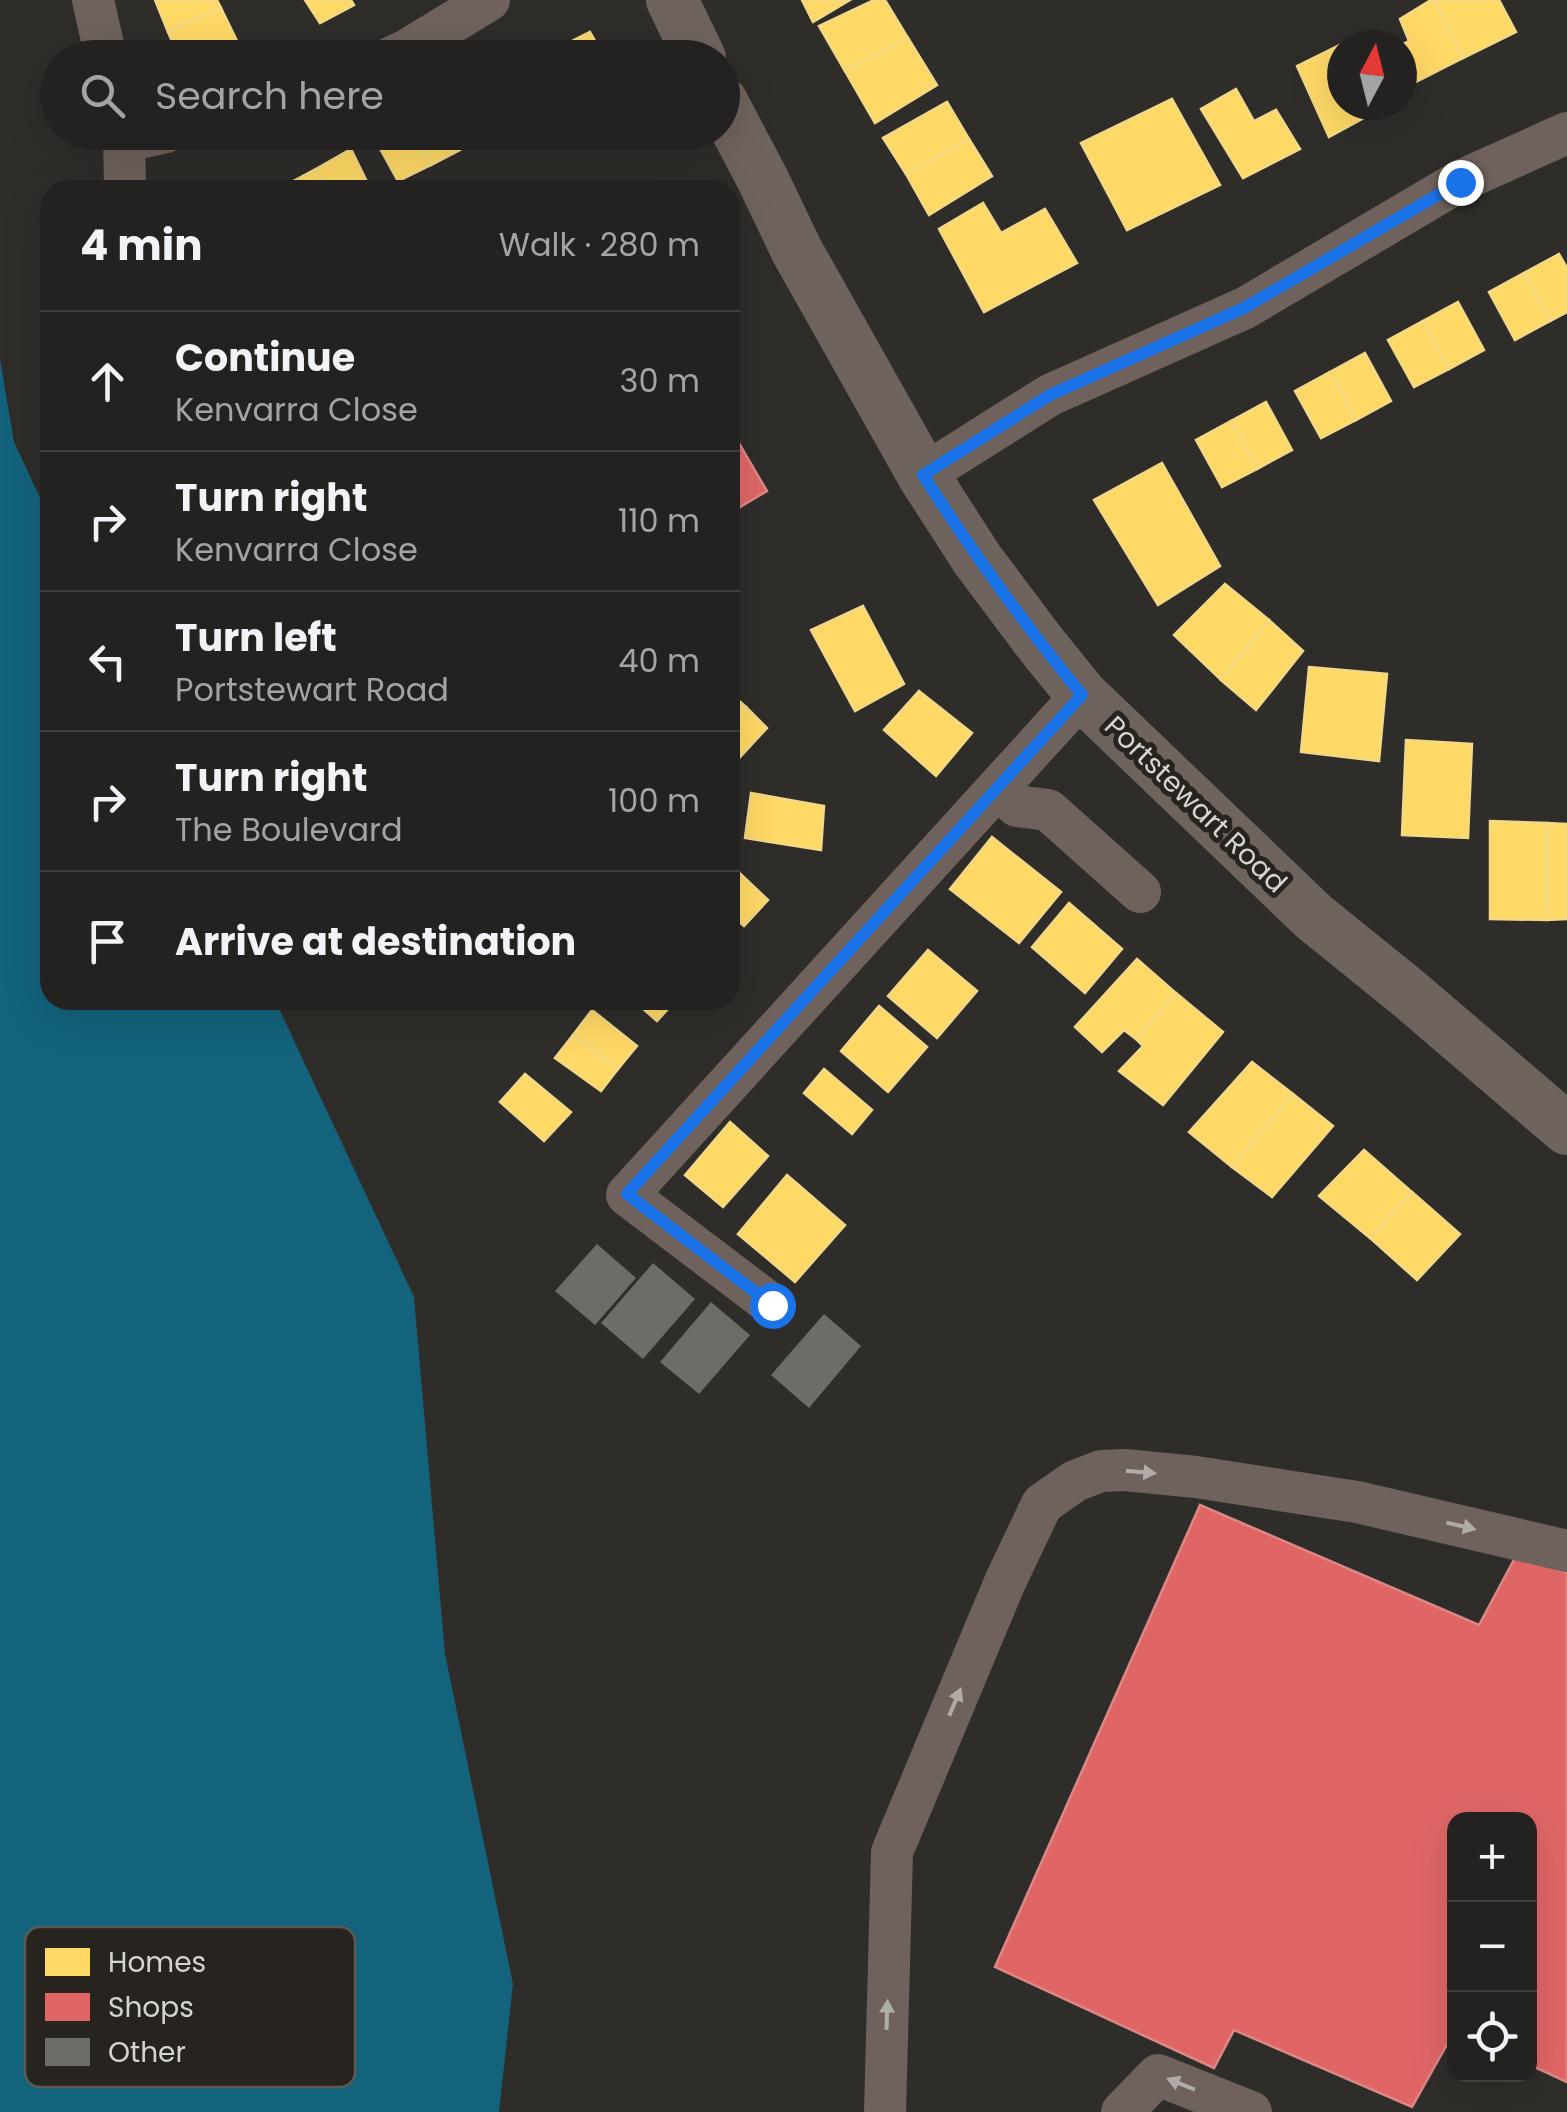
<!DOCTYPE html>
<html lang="en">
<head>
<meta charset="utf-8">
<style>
  :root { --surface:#232220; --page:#2b2a29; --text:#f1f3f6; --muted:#a3a4a5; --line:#403f3e }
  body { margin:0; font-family:Poppins,sans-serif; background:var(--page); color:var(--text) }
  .controls { position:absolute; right:30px; bottom:30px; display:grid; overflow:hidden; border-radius:20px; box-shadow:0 10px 40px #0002 }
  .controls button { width:90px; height:90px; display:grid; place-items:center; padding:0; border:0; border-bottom:2px solid var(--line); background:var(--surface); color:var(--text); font:50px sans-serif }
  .compass { position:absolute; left:1327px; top:30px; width:90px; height:90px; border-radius:50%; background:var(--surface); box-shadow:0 10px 40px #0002; rotate:7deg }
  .stop { position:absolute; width:30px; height:30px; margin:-22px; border:8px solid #1a73e8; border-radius:50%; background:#fff }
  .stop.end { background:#1a73e8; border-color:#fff; box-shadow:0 2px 10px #0008 }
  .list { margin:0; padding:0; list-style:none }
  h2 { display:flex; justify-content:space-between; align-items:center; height:130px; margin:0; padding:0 40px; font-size:42px }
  h2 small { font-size:32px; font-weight:400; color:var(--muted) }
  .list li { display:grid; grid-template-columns:65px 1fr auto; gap:30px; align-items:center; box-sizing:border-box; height:140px; padding:0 40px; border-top:2px solid var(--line) }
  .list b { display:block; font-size:38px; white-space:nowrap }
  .list p { margin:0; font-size:32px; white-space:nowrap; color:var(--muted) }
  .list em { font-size:32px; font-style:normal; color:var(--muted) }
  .icon { flex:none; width:55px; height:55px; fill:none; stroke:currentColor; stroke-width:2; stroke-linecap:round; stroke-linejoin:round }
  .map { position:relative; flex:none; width:1567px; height:2112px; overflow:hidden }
  .search { position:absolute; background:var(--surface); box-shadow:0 10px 40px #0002; left:40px; top:40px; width:700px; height:110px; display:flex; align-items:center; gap:25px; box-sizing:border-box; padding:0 35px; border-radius:55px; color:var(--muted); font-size:38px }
  .panel { position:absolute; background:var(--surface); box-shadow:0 10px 40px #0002; left:40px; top:180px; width:700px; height:830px; border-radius:30px }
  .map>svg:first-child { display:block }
  .water { fill:#13637c }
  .homes { fill:#ffd966; stroke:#f3d886; stroke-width:2.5 }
  .shops { fill:#e06666; stroke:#dd8786; stroke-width:2.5 }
  .building { fill:#6d6c69 }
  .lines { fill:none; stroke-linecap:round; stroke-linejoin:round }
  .minor { stroke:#6f625c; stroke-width:42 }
  .major { stroke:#6f635d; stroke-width:52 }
  .oneway { fill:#b2aca8 }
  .route { stroke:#1a73e8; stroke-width:12 }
  .labels { text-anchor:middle; stroke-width:10; stroke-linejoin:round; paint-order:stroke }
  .street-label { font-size:28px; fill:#d6d4d1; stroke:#27241f }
  .key { fill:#27241f; stroke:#5c5954; stroke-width:2.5 }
  .key-label { font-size:28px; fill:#d6d4d1 }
</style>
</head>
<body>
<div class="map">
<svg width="1567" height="2112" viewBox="0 0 1567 2112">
  <rect width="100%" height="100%" fill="#2f2d2a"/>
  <polygon class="water" points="0,359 14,442 50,519 50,1000 275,1000 414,1297 445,1654 513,1984 499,2112 0,2112"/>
  <g class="homes">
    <polygon points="155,0 217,0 221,8 168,32"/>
    <polygon points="305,0 351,0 354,5 320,23"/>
    <polygon points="802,0 850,0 813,22"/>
    <polygon points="874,0 885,0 908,38 845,71 819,26"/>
    <polygon points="1431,0 1434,0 1463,58 1402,89 1401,45 1409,41 1400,19"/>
    <polygon points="1434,0 1499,0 1516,32 1463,58"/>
    <polygon points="221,8 238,43 210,58 179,58 168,32"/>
    <polygon points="590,32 605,58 543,58 542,56"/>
    <polygon points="908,38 937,85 875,123 845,71"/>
    <polygon points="1350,40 1353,45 1342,45 1342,105 1386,106 1329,137 1297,66"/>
    <polygon points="1236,89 1254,121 1276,110 1300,149 1243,178 1201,109"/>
    <polygon points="1172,99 1220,185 1127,230 1081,143"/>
    <polygon points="947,102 969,139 906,174 883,138"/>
    <polygon points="374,132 413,132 431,165 398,181 372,134"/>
    <polygon points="413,132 450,132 460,150 431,165"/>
    <polygon points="969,139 992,176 929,215 906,174"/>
    <polygon points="351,149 371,190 327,190 316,169"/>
    <polygon points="316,169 327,190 286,190 284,186"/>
    <polygon points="983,203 1001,233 1045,209 1077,263 984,312 939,229"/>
    <polygon points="1559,254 1567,268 1567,312 1550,321 1524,273"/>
    <polygon points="1524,273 1550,321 1515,340 1489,292"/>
    <polygon points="1458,302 1484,350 1449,369 1423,321"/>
    <polygon points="1423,321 1449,369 1414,387 1388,340"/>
    <polygon points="1365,353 1391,401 1356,420 1330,372"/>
    <polygon points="1330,372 1356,420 1321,438 1295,391"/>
    <polygon points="1266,402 1292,450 1257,469 1231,421"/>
    <polygon points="1231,421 1257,469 1222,487 1196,440"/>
    <polygon points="1162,463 1220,566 1158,605 1094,500"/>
    <polygon points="1225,584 1269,620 1221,680 1174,635"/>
    <polygon points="863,606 904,684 855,711 811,630"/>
    <polygon points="1269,620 1303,651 1256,710 1221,680"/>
    <polygon points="1309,667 1387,674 1379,761 1301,752"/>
    <polygon points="919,691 972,733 936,776 884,730"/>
    <polygon points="730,693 746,707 730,726"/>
    <polygon points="746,707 767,728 730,768 730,726"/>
    <polygon points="1406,740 1472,744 1468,838 1402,835"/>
    <polygon points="751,793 824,806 821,850 745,838"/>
    <polygon points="1490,821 1547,823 1547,920 1490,919"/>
    <polygon points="1547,823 1567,824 1567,919 1547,920"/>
    <polygon points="992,837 1061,892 1019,943 950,889"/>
    <polygon points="730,864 768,900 744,926 730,914"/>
    <polygon points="1069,903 1122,949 1085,993 1032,947"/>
    <polygon points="928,950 977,991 937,1038 888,996"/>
    <polygon points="1137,959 1176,993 1136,1039 1124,1030 1102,1052 1075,1027"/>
    <polygon points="1176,993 1223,1032 1163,1105 1119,1071 1143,1046 1136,1039"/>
    <polygon points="633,1000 676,1000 657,1021"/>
    <polygon points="879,1006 927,1047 888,1092 841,1051"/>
    <polygon points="592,1010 637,1046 618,1069 573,1035"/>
    <polygon points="573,1035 618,1069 601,1091 555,1058"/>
    <polygon points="1252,1062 1293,1094 1232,1167 1189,1132"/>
    <polygon points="824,1069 872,1110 852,1134 804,1093"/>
    <polygon points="525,1074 571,1112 544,1141 500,1102"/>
    <polygon points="1293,1094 1333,1126 1272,1197 1232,1167"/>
    <polygon points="730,1122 768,1156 723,1207 685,1175"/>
    <polygon points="1364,1150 1412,1192 1370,1238 1319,1196"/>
    <polygon points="787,1175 845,1225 795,1282 738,1234"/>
    <polygon points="1412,1192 1460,1234 1417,1280 1370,1238"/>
  </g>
  <g class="shops">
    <polygon points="730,428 767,491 730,513"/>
    <polygon points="1200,1505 1479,1625 1517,1554 1567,1573 1567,2082 1530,2065 1530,1820 1454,1820 1454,2032 1412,2107 1234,2030 1214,2068 995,1967"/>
  </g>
  <g class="building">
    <polygon points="597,1244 636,1278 595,1325 555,1291"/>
    <polygon points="653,1263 695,1299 643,1359 601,1323"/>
    <polygon points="711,1302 750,1335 699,1394 660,1362"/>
    <polygon points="824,1314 861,1346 809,1408 771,1375"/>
  </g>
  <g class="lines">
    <g class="minor">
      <polyline points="93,0 106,58"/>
      <polyline points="390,58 407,50 489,0"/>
      <polyline points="124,132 125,190"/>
      <polyline points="126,141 166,132"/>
      <polyline points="923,475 1050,395 1245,308 1460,181 1567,133"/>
      <polyline points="997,789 1017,806 1048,810 1140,892"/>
      <polyline points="772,1305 627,1195 1082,695"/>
      <polyline points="885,2112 892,1852 1005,1582 1042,1504 1075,1481 1101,1471 1125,1470 1196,1477 1357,1502 1567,1551"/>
      <polyline points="1122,2112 1158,2075 1251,2112"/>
    </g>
    <g class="major">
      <polyline points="672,0 700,58"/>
      <polyline points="722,102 762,178 797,251 923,475 977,559 1040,643 1082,695 1314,917 1408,993 1567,1129"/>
    </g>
  </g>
  <defs><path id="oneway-solid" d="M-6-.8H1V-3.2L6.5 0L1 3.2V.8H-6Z" transform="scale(2.5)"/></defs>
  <g class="oneway">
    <use href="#oneway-solid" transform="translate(1141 1472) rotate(5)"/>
    <use href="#oneway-solid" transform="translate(1461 1526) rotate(13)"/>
    <use href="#oneway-solid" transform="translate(955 1702) rotate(-67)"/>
    <use href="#oneway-solid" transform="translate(887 2015) rotate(-88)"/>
    <use href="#oneway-solid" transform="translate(1181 2084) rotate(-158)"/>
  </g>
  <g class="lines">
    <path class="route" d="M772 1305 627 1194 1082 695C1023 623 973 553 923 475L1050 395 1244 308 1460 182"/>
  </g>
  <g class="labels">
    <g class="street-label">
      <text transform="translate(1196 804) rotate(44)" y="10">Portstewart Road</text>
    </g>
  </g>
  <rect x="25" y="1927" width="330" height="160" rx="15" class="key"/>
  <rect x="45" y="1948" width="45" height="28" fill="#ffd966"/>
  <rect x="45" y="1993" width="45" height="28" fill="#e06666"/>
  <rect x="45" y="2038" width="45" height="28" fill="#6d6c69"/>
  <g class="key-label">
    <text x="108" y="1972">Homes</text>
    <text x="108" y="2017">Shops</text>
    <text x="108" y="2062">Other</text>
  </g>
</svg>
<div class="controls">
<button>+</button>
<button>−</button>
<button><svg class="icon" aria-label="locate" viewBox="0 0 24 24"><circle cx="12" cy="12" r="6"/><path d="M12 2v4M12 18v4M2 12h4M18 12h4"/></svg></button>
</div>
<svg class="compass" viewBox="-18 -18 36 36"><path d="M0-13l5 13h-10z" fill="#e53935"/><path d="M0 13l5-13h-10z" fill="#a3a4a5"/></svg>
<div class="stop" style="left:772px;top:1305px"></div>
<div class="stop end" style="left:1460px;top:182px"></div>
<div class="search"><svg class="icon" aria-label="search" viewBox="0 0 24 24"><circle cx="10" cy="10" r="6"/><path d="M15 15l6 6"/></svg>Search here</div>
<section class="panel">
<h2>4 min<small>Walk · 280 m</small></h2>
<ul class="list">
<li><svg class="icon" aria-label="ahead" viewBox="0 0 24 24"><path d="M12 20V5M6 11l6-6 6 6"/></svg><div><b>Continue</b><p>Kenvarra Close</p></div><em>30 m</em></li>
<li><svg class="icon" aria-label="right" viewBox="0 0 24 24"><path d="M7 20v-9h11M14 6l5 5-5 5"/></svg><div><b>Turn right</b><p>Kenvarra Close</p></div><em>110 m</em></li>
<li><svg class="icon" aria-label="left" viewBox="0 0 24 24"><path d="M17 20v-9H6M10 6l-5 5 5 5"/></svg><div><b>Turn left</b><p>Portstewart Road</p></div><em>40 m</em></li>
<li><svg class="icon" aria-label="right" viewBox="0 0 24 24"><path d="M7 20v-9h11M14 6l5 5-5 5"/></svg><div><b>Turn right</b><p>The Boulevard</p></div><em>100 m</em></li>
<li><svg class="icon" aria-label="arrive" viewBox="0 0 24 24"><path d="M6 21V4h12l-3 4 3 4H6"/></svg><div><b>Arrive at destination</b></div></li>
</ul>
</section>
</div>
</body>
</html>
